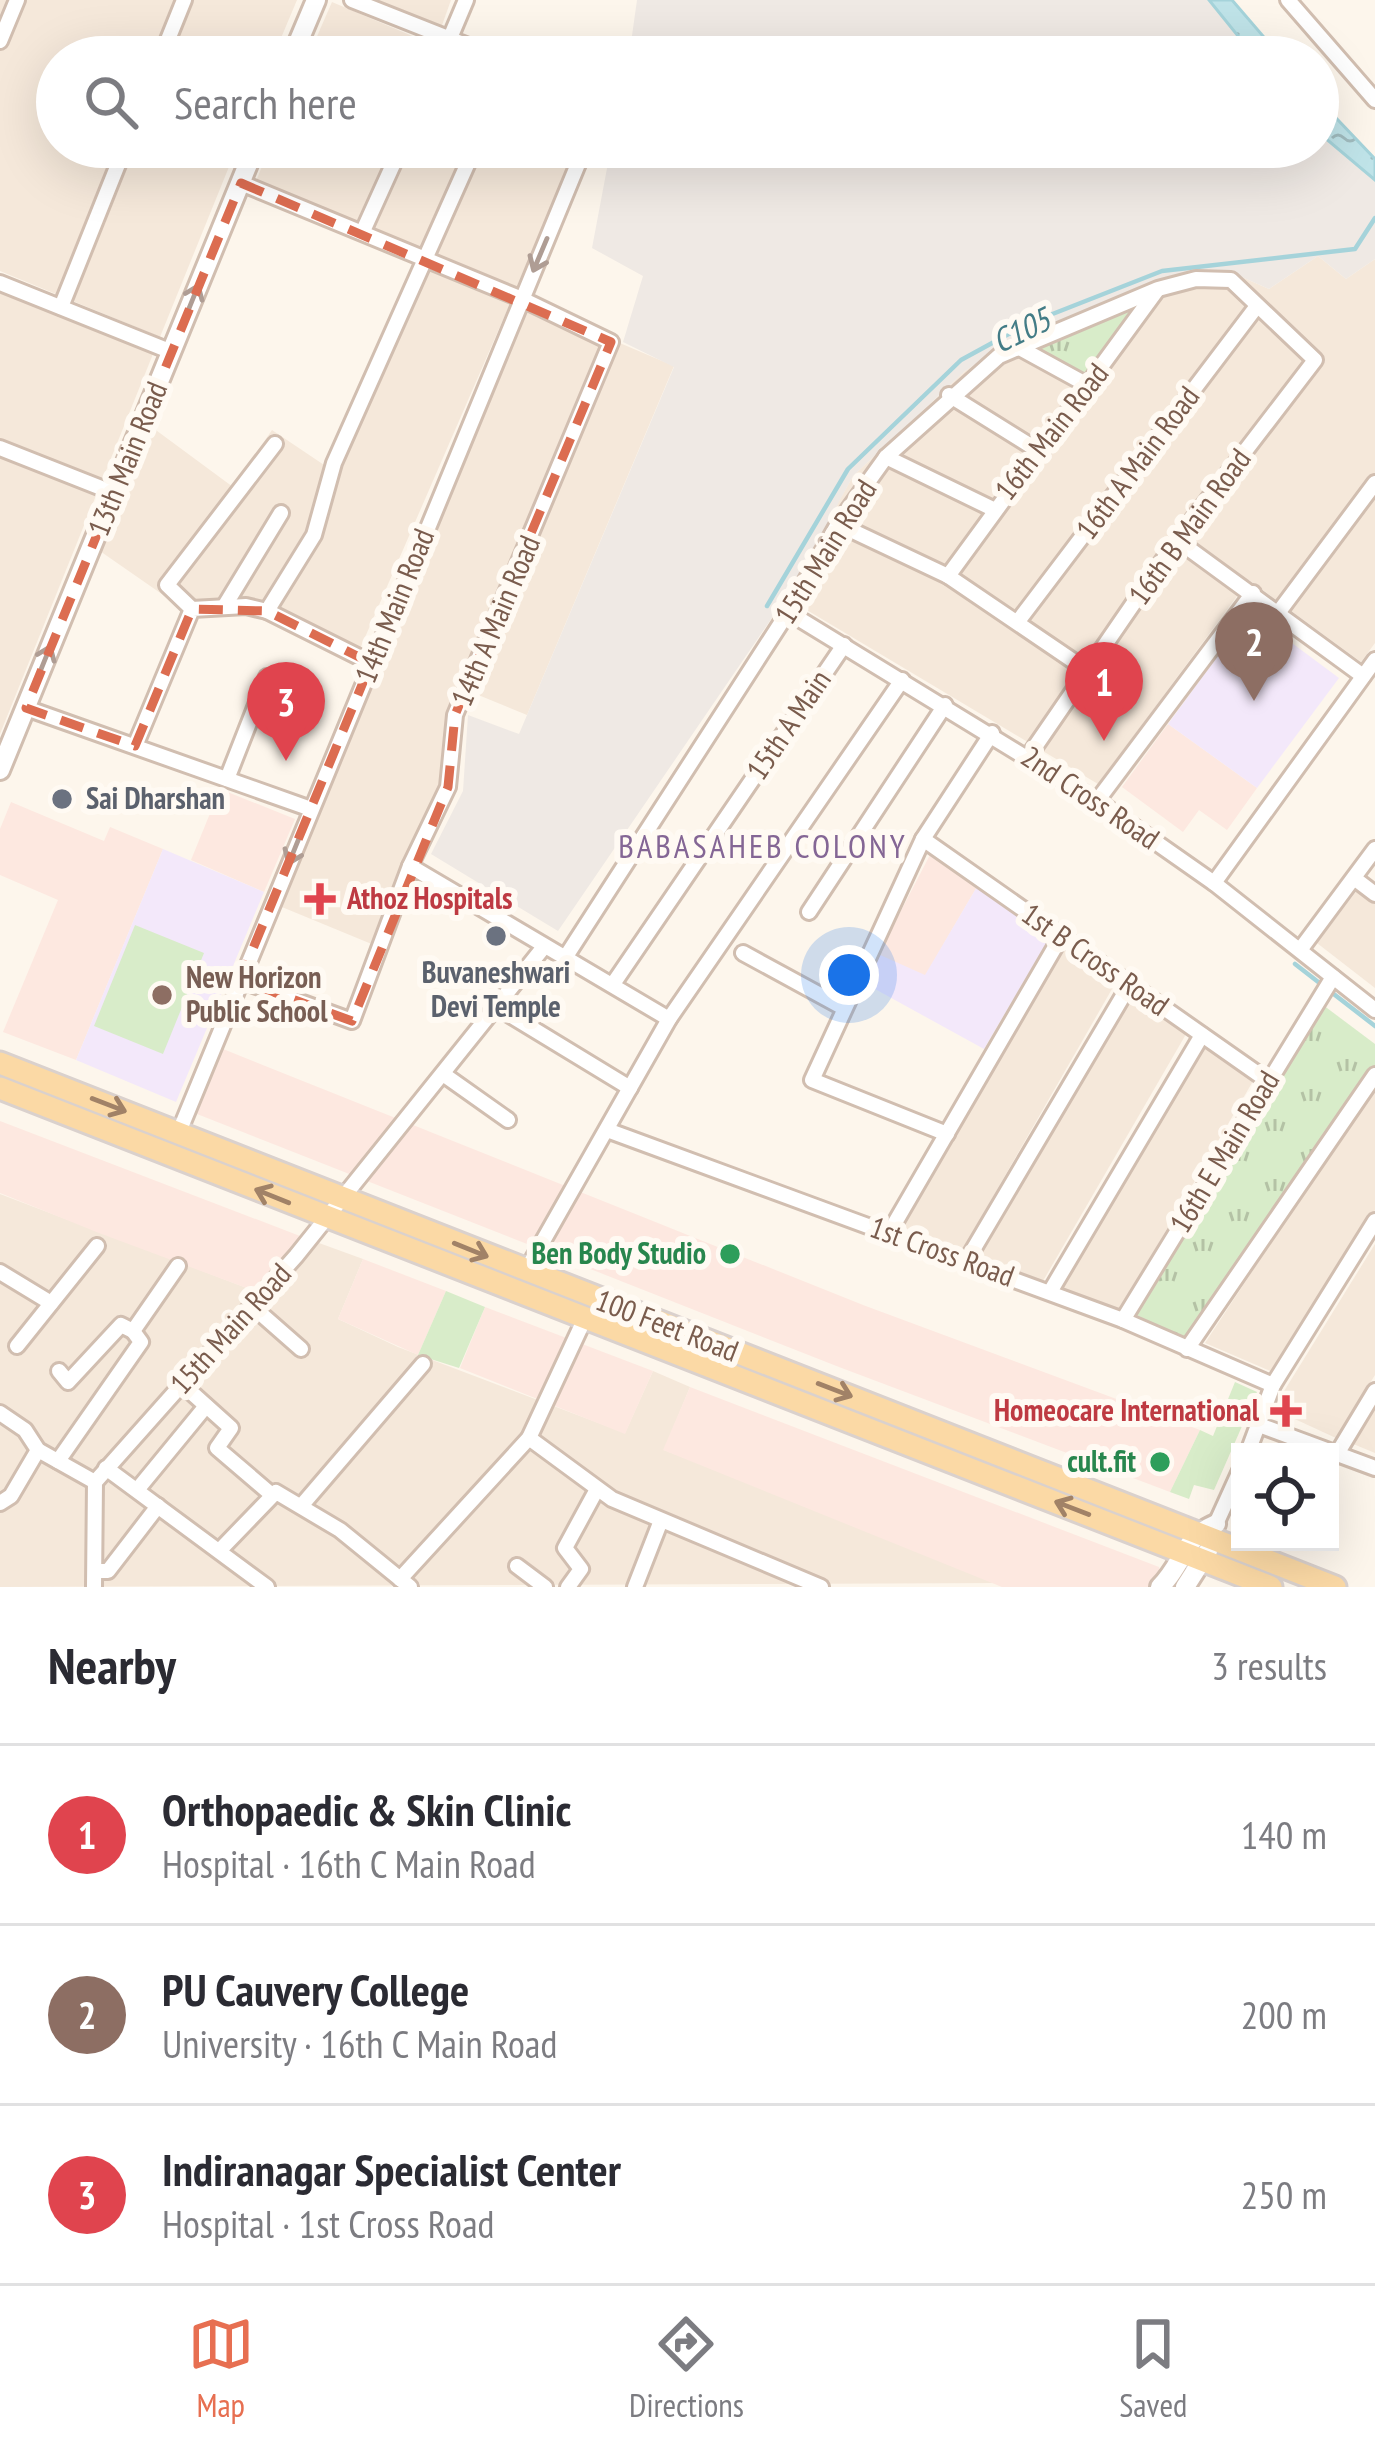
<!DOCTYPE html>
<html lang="en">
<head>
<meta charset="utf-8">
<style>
  :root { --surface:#fff; --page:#f2f2f3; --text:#2b2b33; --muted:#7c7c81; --line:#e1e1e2; --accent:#e76f51 }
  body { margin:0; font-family:"PT Sans Narrow",sans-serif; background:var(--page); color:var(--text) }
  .controls { position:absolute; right:36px; bottom:36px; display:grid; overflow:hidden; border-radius:0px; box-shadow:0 12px 48px #0002 }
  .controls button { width:108px; height:108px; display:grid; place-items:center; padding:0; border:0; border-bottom:3px solid var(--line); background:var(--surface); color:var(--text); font:60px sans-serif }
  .you { position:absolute; left:849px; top:975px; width:42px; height:42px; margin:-30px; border:9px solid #fff; border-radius:50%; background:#1a73e8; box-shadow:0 0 0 18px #1a73e833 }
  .badge { display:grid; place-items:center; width:78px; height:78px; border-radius:50%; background:var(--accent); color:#fff; font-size:39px; font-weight:700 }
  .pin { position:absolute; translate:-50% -99px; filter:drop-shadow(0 3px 6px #0008) }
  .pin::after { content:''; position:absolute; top:63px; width:42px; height:36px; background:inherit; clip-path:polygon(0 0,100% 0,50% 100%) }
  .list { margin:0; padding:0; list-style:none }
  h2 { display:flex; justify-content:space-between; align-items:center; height:156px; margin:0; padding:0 48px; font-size:51px }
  h2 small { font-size:39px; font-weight:400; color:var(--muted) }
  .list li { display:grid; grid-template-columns:78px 1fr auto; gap:36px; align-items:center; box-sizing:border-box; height:180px; padding:0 48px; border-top:3px solid var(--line) }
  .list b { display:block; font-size:45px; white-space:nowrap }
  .list p { margin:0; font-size:39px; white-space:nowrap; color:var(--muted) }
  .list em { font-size:39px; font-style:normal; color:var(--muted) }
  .icon { flex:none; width:66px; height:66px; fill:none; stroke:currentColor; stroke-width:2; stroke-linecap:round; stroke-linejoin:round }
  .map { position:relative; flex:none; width:1375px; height:1587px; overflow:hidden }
  .search { position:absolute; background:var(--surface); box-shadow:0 12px 48px #0002; left:36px; right:36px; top:36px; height:132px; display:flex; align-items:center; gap:30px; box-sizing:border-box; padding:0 42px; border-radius:66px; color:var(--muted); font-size:45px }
  .sheet { height:696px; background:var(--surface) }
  nav { display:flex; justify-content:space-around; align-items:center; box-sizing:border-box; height:168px; border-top:3px solid var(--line); background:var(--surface); font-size:33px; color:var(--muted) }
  nav a { display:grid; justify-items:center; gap:6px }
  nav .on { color:var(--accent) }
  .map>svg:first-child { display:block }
  .residential { fill:#f5e8da }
  .commercial { fill:#fde8e0 }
  .industrial { fill:#efe9e4 }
  .education { fill:#f3e8fa }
  .grass { fill:#d8ecc9 }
  .park { fill:url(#park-tufts) }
  .water { fill:url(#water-ripples); stroke:#a5d3da; stroke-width:3 }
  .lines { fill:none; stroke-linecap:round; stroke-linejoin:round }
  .stream { stroke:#a5d3da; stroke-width:4.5 }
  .minor-casing { stroke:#d1beb0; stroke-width:20 }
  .tertiary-casing { stroke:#d1beb0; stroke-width:24 }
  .primary-casing { stroke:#dad1cd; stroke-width:27 }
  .minor { stroke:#fff; stroke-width:14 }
  .tertiary { stroke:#fff; stroke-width:18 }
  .primary { stroke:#fbd9a5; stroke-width:21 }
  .oneway { stroke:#af9d94 }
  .oneway2 { stroke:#a18267 }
  .marked { fill:none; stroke:#dc6d51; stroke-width:9; stroke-dasharray:24 15; stroke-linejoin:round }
  .worship-dot { fill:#6b7280; stroke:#fffaf3; stroke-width:4.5 }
  .health-dot { fill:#e0444e; stroke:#fffaf3; stroke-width:4.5 }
  .education-dot { fill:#8d6e63; stroke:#fffaf3; stroke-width:4.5 }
  .leisure-dot { fill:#2e9e5b; stroke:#fffaf3; stroke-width:4.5 }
  .labels { text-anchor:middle; stroke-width:12; stroke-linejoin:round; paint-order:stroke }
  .street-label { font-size:30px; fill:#7a5c4d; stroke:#fffaf3 }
  .worship-label { font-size:30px; font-weight:bold; fill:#5b616d; stroke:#fffaf3; text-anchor:start }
  .health-label { font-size:30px; font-weight:bold; fill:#be3a42; stroke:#fffaf3; text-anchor:start }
  .education-label { font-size:30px; font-weight:bold; fill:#785e54; stroke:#fffaf3; text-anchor:start }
  .leisure-label { font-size:30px; font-weight:bold; fill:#27864d; stroke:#fffaf3; text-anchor:end }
  .water-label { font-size:33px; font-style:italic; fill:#437c86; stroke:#fffaf3 }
  .neighbourhood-label { font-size:33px; letter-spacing:3px; fill:#846695; stroke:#fffaf3 }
</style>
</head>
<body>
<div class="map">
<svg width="1375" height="1587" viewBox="0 0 1375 1587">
  <defs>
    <pattern id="park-tufts" width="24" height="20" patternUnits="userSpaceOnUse" patternTransform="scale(3)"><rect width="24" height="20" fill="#d8ecc9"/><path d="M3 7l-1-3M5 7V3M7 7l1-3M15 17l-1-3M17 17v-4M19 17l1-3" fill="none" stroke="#b4c2a5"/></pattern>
    <pattern id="water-ripples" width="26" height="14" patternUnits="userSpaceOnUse" patternTransform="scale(3)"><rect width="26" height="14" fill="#bfe3e8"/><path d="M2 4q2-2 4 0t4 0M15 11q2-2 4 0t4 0" fill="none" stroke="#a0bbbe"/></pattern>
  </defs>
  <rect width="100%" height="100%" fill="#fdf6ec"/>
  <g class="residential">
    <polygon points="0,0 297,0 273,57 57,57 57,147 237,147 160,337 0,271"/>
    <polygon points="376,0 451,0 441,28"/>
    <polygon points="332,2 436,46 431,57 308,57"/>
    <polygon points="270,147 394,147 361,225 256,181"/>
    <polygon points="406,147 470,147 425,252 370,228"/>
    <polygon points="482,147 577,147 516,288 436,254"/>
    <polygon points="1318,256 1346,279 1375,259 1375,643 1361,662 1249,580 1098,784 785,597 853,476 965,371 1013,340 1160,279 1235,274 1269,289"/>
    <polygon points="427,265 512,299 356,658 247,609 192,615 97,549 149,425 233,487 272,430 339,475"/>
    <polygon points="0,292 153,354 0,734"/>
    <polygon points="528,299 601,329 603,338 450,713 443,785 374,945 277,905"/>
    <polygon points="615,341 674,366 527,715 471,692"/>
    <polygon points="1358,889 1375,902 1375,988 1317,943"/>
    <polygon points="1066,943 1116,982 963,1249 898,1227"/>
    <polygon points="1132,990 1189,1029 1043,1281 975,1254"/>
    <polygon points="1204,1041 1256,1076 1119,1311 1057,1287"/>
    <polygon points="1375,1085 1375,1210 1275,1373 1205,1343"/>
    <polygon points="0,1194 260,1293 263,1303 319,1243 363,1259 338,1319 398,1347 625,1433 653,1371 690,1387 664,1450 1004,1583 0,1587"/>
    <polygon points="1375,1244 1375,1375 1336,1438 1273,1409"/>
    <polygon points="1375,1395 1375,1453 1346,1441"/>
  </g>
  <g class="commercial">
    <polygon points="1168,724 1257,788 1227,830 1199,810 1183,832 1122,787"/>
    <polygon points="220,789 295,819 264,892 191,860"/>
    <polygon points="11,802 104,841 110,827 163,849 76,1060 3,1032 58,900 0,875 0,829"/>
    <polygon points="931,853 978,885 925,976 878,955"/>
    <polygon points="223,1049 863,1305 1200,1430 1170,1492 839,1367 197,1114"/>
    <polygon points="0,1121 300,1236 260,1293 99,1233 0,1193"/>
    <polygon points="363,1259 446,1291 418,1355 338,1319"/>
    <polygon points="485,1307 653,1371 625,1434 460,1368"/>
    <polygon points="690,1387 1159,1567 1161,1574 1148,1587 1002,1587 663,1450"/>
  </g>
  <g class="industrial">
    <polygon points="637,0 1209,0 1255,57 629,57"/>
    <polygon points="1318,132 1375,180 1375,259 1346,279 1318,256 1269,289 1235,274 1160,279 1013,340 965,371 853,476 791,590 558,931 431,854 463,791 468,715 519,734 674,367 623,342 643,276 592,248 611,147 1318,147"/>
  </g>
  <g class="education">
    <polygon points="1250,612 1339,678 1257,788 1168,724"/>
    <polygon points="163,849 264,892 176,1102 76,1060"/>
    <polygon points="978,885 1051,935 984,1049 864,983 878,954 925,975"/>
  </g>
  <g class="grass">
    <polygon points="135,925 204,953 163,1054 94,1026"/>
    <polygon points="446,1291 485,1307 459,1368 418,1355"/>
    <polygon points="1235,1382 1257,1392 1214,1490 1194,1485 1189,1499 1170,1492 1200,1430 1213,1436"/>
  </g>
  <g class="park">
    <polygon points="1151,299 1091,380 1034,348"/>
    <polygon points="1323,1005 1375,1044 1375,1073 1187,1341 1133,1313"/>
  </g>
  <g class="water">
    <polygon points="1209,0 1232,0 1281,57 1255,57"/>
    <polygon points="1318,99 1375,159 1375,180 1318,132"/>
  </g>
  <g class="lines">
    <g class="stream">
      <polyline points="767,606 848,469 961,360 1027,324 1162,271 1355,249 1375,218"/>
      <polyline points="1295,964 1375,1026"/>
    </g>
    <defs>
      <g id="minor">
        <polyline points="352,0 496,57"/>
        <polyline points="1288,0 1375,100"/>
        <polyline points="0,41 17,0"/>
        <polyline points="161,57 184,0"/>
        <polyline points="442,57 466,0"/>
        <polyline points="363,231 401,147"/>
        <polyline points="0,283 172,352"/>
        <polyline points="61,307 125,147"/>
        <polyline points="1018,347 1091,387"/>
        <polyline points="949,395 1042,453"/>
        <polyline points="0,448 114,493"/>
        <polyline points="886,457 993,509"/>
        <polyline points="838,524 948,576 1088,671"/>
        <polyline points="1177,540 1363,676"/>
        <polyline points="948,576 1157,290"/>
        <polyline points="224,607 281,513"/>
        <polyline points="192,609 167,585 275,444"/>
        <polyline points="267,611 314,535 334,463 475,147"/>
        <polyline points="788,612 1097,801 1214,883 1375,1010"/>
        <polyline points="1278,613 1375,483"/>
        <polyline points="1019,620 1257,306"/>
        <polyline points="26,708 311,809"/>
        <polyline points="135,746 192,609 246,606 267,611 371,663"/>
        <polyline points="227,779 267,677"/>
        <polyline points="1097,801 1253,593"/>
        <polyline points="923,839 1268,1081"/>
        <polyline points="410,866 669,1019"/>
        <polyline points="1354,878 1375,894"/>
        <polyline points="1214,883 1375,660"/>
        <polyline points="809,912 945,705"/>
        <polyline points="1300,950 1375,849"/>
        <polyline points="743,953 844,1008"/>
        <polyline points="565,958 788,612 838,524 886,457 999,356 1158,289 1196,279 1231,280 1315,360 1177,540 1028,757"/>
        <polyline points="240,980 352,1021 410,866 448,787 455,715 611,342 522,299 241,183"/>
        <polyline points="613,984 844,645"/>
        <polyline points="497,1007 630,1088"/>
        <polyline points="443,1074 508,1120"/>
        <polyline points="607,1130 1123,1320 1273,1385"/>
        <polyline points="179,1132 585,147"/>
        <polyline points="947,1134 812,1080 923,839 992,733"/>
        <polyline points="889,1233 1062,935"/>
        <polyline points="967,1260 1130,984"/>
        <polyline points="526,1271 669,1019 902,680"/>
        <polyline points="0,1272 51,1303"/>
        <polyline points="1050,1292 1202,1035"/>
        <polyline points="252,1306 301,1349"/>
        <polyline points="1123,1320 1333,977"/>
        <polyline points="17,1346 97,1246"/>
        <polyline points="1187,1349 1375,1075"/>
        <polyline points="59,1371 68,1382 121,1325 133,1331"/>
        <polyline points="182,1384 231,1428 217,1448 272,1495"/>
        <polyline points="0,1413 25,1430 38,1450 95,1482 94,1587"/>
        <polyline points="1259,1425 1375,1468"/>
        <polyline points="529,1438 612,1499 821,1587"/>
        <polyline points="1248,1452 1273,1385 1375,1221"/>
        <polyline points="1337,1454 1375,1391"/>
        <polyline points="58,1461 141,1342 133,1331 178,1266"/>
        <polyline points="106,1468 267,1587"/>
        <polyline points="95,1482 296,1256 543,948"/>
        <polyline points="137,1490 206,1406"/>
        <polyline points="0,1503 11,1496 38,1450"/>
        <polyline points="302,1505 423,1364"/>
        <polyline points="1216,1524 1240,1471"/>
        <polyline points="220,1550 276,1492 340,1530 410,1587"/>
        <polyline points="517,1566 545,1587"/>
        <polyline points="97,1571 108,1571 158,1506"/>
        <polyline points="400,1579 529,1438 585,1318"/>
        <polyline points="568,1587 581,1569 565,1548 596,1491"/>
        <polyline points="635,1587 660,1523"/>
      </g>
      <g id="tertiary">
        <polyline points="292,57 316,0"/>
        <polyline points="0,770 255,147"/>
        <path d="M1160 1587C1183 1565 1183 1537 1216 1524"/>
        <polyline points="1185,1587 1208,1551"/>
      </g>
      <g id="primary">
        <polyline points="0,1063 1335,1587"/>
        <polyline points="0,1088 1271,1587"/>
      </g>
    </defs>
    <use href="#minor" class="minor-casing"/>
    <use href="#tertiary" class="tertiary-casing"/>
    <use href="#primary" class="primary-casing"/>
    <use href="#minor" class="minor"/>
    <use href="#tertiary" class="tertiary"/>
    <use href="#primary" class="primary"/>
  </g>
  <defs><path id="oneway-shaft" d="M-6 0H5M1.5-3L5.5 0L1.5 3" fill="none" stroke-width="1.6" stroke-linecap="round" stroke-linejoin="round" transform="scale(3)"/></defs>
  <g class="oneway">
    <use href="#oneway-shaft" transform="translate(540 255) rotate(113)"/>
    <use href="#oneway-shaft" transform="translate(192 301) rotate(-68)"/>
    <use href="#oneway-shaft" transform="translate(44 662) rotate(-68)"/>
    <use href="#oneway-shaft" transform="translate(295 848) rotate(112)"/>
  </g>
  <g class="oneway2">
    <use href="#oneway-shaft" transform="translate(109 1105) rotate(21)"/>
    <use href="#oneway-shaft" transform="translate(272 1196) rotate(-158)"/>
    <use href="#oneway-shaft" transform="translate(471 1250) rotate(22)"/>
    <use href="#oneway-shaft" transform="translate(835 1390) rotate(21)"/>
    <use href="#oneway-shaft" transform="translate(1072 1508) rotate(-159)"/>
  </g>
  <path class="marked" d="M241 183 611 342 455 715 448 787 352 1021 240 980 371 663 267 611 192 609 135 746 26 708Z"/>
  <g class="worship-dot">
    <circle cx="62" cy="799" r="12"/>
    <circle cx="496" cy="936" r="12"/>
  </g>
  <g class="health-dot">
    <path d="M314 881h12v12h12v12h-12v12h-12v-12h-12v-12h12z"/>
    <path d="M1280 1393h12v12h12v12h-12v12h-12v-12h-12v-12h12z"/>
  </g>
  <circle class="education-dot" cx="162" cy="995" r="12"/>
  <g class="leisure-dot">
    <circle cx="730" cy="1254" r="12"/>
    <circle cx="1160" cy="1462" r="12"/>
  </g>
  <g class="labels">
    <g class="street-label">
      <text transform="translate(1052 432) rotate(-52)" y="10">16th Main Road</text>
      <text transform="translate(128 459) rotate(-68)" y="10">13th Main Road</text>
      <text transform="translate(1138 463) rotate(-53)" y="10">16th A Main Road</text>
      <text transform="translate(1190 527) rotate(-54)" y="10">16th B Main Road</text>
      <text transform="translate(826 552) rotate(-58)" y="10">15th Main Road</text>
      <text transform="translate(395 606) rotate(-68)" y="10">14th Main Road</text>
      <text transform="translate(496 621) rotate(-67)" y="10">14th A Main Road</text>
      <text transform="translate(789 725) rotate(-56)" y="10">15th A Main</text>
      <text transform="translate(1090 798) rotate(34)" y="10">2nd Cross Road</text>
      <text transform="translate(1095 960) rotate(35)" y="10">1st B Cross Road</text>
      <text transform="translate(1225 1152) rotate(-59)" y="10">16th E Main Road</text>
      <text transform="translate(942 1252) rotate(20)" y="10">1st Cross Road</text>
      <text transform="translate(667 1326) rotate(21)" y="10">100 Feet Road</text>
      <text transform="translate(231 1329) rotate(-48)" y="10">15th Main Road</text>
    </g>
    <g class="worship-label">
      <text x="86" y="809">Sai Dharshan</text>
      <text x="496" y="983" text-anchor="middle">Buvaneshwari<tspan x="496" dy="34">Devi Temple</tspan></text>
    </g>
    <g class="health-label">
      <text x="347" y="909">Athoz Hospitals</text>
      <text x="1259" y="1421" text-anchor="end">Homeocare International</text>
    </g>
    <g class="education-label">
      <text x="186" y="988">New Horizon<tspan x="186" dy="34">Public School</tspan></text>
    </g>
    <g class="leisure-label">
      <text x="706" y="1264">Ben Body Studio</text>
      <text x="1136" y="1472">cult.fit</text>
    </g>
    <g class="water-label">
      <text transform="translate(1021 330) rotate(-26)" y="12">C105</text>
    </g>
    <g class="neighbourhood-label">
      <text x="763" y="858">BABASAHEB COLONY</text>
    </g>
  </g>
</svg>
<div class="controls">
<button><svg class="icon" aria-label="locate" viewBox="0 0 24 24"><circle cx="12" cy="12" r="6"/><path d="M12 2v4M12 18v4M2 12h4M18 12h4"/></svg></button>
</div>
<div class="you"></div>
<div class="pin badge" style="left:1104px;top:741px;background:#e0444e">1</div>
<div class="pin badge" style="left:1254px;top:701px;background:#8d6e63">2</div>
<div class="pin badge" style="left:286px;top:761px;background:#e0444e">3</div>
<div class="search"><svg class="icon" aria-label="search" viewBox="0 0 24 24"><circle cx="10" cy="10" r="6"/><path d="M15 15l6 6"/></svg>Search here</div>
</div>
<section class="sheet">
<h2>Nearby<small>3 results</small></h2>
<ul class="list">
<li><span class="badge" style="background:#e0444e">1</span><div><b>Orthopaedic &amp; Skin Clinic</b><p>Hospital · 16th C Main Road</p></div><em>140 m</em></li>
<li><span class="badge" style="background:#8d6e63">2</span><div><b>PU Cauvery College</b><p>University · 16th C Main Road</p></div><em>200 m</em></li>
<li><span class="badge" style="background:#e0444e">3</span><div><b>Indiranagar Specialist Center</b><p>Hospital · 1st Cross Road</p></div><em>250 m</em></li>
</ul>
</section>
<nav>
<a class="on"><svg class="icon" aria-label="map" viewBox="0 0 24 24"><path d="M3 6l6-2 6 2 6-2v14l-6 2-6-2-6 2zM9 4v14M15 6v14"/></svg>Map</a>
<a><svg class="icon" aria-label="directions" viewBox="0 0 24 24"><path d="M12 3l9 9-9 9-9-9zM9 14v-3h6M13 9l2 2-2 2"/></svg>Directions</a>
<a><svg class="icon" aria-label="saved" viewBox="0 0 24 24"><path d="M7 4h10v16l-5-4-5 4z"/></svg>Saved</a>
</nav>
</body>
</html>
